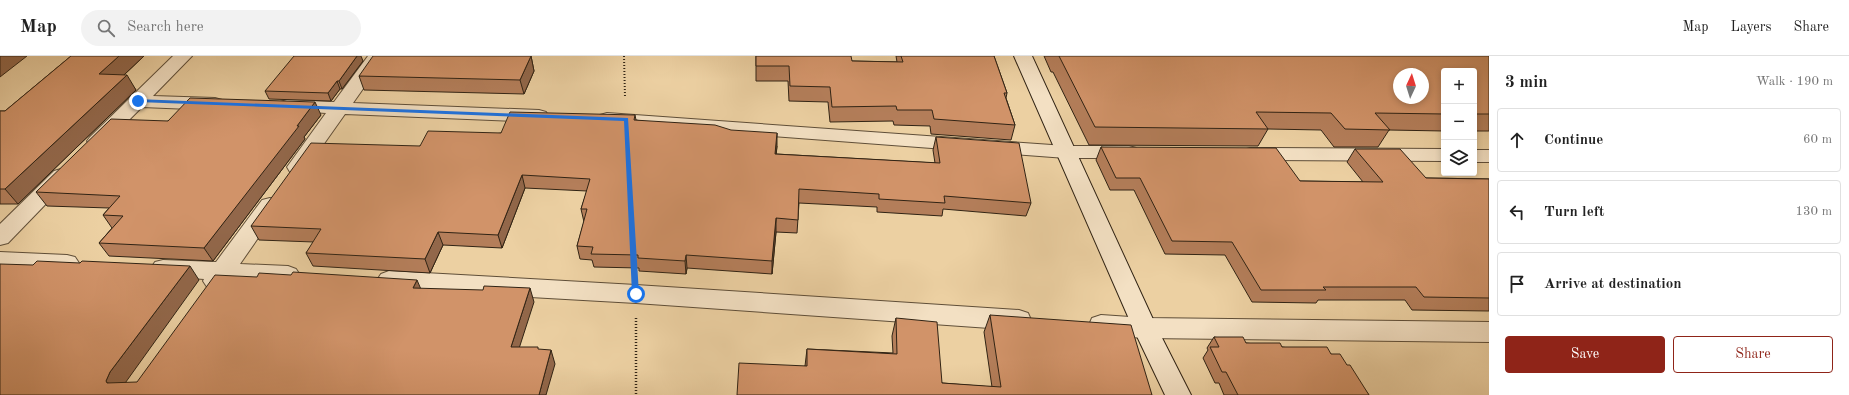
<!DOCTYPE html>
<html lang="en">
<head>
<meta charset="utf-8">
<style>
  :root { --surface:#fff; --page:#f2f2f2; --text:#222; --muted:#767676; --line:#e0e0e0; --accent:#8f2418 }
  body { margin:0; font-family:"Old Standard TT",serif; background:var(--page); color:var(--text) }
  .controls { position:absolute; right:12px; top:12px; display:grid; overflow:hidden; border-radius:4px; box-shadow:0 2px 6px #0003 }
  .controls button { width:36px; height:36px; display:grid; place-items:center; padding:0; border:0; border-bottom:1px solid var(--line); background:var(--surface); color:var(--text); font:20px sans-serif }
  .compass { position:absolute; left:1393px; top:12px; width:36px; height:36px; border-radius:50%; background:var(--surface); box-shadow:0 2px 6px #0003; rotate:4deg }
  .stop { position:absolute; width:12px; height:12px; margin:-9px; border:3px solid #1a73e8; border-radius:50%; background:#fff }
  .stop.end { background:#1a73e8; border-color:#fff; box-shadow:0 1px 4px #0008 }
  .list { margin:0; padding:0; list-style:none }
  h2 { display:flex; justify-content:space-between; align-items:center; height:52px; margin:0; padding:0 16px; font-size:17px }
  h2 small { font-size:13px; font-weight:400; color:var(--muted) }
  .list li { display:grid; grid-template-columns:26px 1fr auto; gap:12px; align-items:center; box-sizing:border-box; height:64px; margin:0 8px 8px; padding:0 8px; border:1px solid var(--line); border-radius:4px }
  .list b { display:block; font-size:15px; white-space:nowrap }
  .list em { font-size:13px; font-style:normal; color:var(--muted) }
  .actions { display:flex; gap:8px; padding:12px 16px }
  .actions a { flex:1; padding:9px 0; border:1px solid var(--accent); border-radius:4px; text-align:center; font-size:14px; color:var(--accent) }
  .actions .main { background:var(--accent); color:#fff }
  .icon { flex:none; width:22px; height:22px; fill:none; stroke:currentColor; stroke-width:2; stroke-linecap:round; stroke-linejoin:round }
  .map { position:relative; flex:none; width:1489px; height:339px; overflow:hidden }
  header { display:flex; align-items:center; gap:24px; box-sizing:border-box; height:56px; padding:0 20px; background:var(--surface); border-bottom:1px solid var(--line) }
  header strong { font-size:19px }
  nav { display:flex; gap:22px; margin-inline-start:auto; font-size:14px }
  .search { width:280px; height:36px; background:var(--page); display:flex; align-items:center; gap:10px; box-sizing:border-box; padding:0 14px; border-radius:22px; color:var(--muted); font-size:15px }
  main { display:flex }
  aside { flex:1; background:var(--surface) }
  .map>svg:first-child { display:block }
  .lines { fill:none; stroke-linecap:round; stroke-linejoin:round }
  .street-casing { stroke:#5f4e38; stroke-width:2 }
  .secondary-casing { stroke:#302314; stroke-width:2 }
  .path-far1 { stroke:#302314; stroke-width:2; stroke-dasharray:1 2; stroke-linecap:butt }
  .path { stroke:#302314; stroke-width:2.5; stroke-dasharray:1 2; stroke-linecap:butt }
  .street { fill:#f3e0c3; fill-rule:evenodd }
  .secondary { fill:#f3e0c3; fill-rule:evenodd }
  .wall { fill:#b47e5a; stroke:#302314 }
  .shaded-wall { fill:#92674a; stroke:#302314 }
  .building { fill:#d19369; stroke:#302314; fill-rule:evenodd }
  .route { fill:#1a73e8 }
</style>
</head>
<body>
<header>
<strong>Map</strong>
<div class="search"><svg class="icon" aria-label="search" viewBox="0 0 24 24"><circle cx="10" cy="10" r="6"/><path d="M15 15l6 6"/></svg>Search here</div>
<nav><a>Map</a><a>Layers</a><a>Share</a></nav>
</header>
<main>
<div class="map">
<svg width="1489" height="339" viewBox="0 0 1489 339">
  <rect width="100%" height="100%" fill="#ecd0a2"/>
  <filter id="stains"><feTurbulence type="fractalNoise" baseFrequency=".005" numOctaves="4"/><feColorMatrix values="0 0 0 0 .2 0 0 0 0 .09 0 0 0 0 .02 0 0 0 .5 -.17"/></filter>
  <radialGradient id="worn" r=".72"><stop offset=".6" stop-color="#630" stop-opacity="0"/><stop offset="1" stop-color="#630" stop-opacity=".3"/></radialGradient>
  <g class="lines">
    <defs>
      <g id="street">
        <polygon points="173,0 192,0 153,40 215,42 222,44 224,48 222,52 215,54 142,51 104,89 97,91 90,89 87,85 90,81"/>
        <polygon points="368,0 386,0 353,47 539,54 546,56 548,60 546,64 539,66 345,58 304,116 297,118 290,116 287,111 326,57 280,54 278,50 280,46 287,44 334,46"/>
        <polygon points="607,57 1066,90 1129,90 1136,92 1139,96 1136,100 1129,102 1066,102 600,67 597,63 600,59"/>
        <polygon points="1250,92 1444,93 1444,105 1250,104 1243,102 1240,98 1243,94"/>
        <rect x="1474" y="94" width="15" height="12"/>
        <polygon points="61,113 68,115 71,120 68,125 8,187 0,189 0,168 54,115"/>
        <path d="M270 142 278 144 281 149 240 208 288 210 296 213 300 219 296 225 288 228 228 224C222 233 217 234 207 231L203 225 204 223 163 220 155 218 151 212 155 206 163 204 216 206 262 144Z"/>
        <polygon points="0,196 67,199 75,201 79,207 75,213 67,215 0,212"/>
        <polygon points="389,215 636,229 1019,254 1028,257 1031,264 1028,271 1019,274 636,247 389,233 381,230 377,224 381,218"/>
        <polygon points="1101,259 1145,262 1489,266 1489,286 1145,282 1101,279 1092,276 1089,269 1092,262"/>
      </g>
      <polygon id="secondary" points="1014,0 1032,0 1157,272 1191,339 1165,339 1133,272"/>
    </defs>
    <use href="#street" class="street-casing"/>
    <use href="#secondary" class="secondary-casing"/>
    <polyline class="path-far1" points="624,0 625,41"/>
    <polyline class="path" points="636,262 636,339"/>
    <use href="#street" class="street"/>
    <use href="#secondary" class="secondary"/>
  </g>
  <g class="wall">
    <polygon points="71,0 144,0 124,19 136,34 18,148 0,148 0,55 5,55"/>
    <polygon points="531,0 534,15 524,38 364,34 359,20"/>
    <polygon points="756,0 852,5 897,6 896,0 994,0 1007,37 1006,42 1015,69 1011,84 931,78 930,70 894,69 893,65 830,66 828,46 789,45 788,25 756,25"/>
    <polygon points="1044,0 1489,0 1489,75 1474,75 1474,15 1444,15 1444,75 1389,74 1378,91 1334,91 1321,74 1268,73 1258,90 1089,89 1053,16 1051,16"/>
    <polygon points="363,5 342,33 340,33 331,45 269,43 265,35"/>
    <polygon points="321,59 304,81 305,83 213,205 109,200 99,187 112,172 103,159 109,152 47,150 36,136 168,65"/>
    <polygon points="635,59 636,64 777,90 776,98 935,107 933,94 936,81 1031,147 1026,160 943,153 942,160 877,156 877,151 799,147 797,177 776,176 772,218 687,212 686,218 639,215 639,212 594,211 592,204 580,203 577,190 584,166 581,153 587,135 525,132 502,192 443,189 430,217 313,210 306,197 314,186 259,184 251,170 420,90 501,77"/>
    <polygon points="1101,91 1300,125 1363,126 1347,106 1355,93 1426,122 1489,123 1489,255 1412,254 1405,244 1318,244 1316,247 1252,246 1225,199 1165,198 1134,134 1110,134 1096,104"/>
    <polygon points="990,259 1152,339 737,339 805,310 807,293 893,297 892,280 896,262 942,327 992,331 984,276"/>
    <polygon points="1214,281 1246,287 1282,291 1331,298 1347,309 1369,339 1224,339 1219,327 1215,327 1203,302 1208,294 1207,292"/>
  </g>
  <g class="shaded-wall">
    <polygon points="0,0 27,0 0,21"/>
    <polygon points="119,0 144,0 109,33 99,18"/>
    <polygon points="357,0 361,0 363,5 342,33 339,25"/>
    <polygon points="531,0 534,15 524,38 520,24"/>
    <polygon points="127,19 136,34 18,148 5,133"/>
    <polygon points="337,25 340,33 331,45 328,37"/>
    <polygon points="315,46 321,59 304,81 305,83 213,205 204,192"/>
    <polygon points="777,77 777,90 775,111 775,98"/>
    <polygon points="522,119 525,132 502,192 498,179"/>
    <polygon points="776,162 776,176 772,218 772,205"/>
    <polygon points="438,176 443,189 430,217 425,203"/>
    <polygon points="686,199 687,212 686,218 685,205"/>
    <polygon points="190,210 199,224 123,330 107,327 106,325 110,316"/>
    <polygon points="417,224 423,238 413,232"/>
    <polygon points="530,232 534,246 515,305 511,291"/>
    <polygon points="551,294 555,308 546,339 539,339"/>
  </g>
  <g class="building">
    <polygon points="71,0 119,0 99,18 127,19 5,133 0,133 0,55 5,55"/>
    <polygon points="294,0 357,0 339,25 337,25 328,37 265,35"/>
    <polygon points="373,0 531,0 520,24 359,20"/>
    <polygon points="756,0 851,0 852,5 903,6 901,0 994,0 1007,37 1004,37 1015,69 934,63 932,54 897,54 896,50 832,51 830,31 790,30 789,10 756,10"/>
    <path d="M1059 0H1489V58H1474V15H1444V58L1375 57 1390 74 1345 73 1331 57 1256 56 1268 73 1095 71ZM1399 18H1423V42H1399Z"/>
    <polygon points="190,42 315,46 297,70 299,70 204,192 99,187 123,160 103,159 120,140 36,136 111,63 168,65"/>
    <polygon points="510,56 635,59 634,64 715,69 731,74 777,77 775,98 940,107 936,81 1019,87 1031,147 944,140 945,147 879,143 879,138 799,133 798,164 776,162 772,205 686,199 685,205 638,202 638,199 591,198 593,191 577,190 587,153 581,153 590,123 522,119 498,179 438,176 425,203 306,197 321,173 251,170 311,87 420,90 428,75 501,77"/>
    <polygon points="1101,91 1276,92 1300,125 1383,126 1355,93 1400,93 1426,122 1489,123 1489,242 1424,241 1416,231 1323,231 1326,234 1261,234 1232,186 1172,185 1140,122 1116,122"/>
    <polygon points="37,205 80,207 82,205 190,210 110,316 106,325 107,327 137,326 215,219 257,221 259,217 291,219 293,216 417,224 413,232 483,234 484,230 530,232 511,291 538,291 538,293 551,294 539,339 0,339 0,208 33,209"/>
    <polygon points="990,259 1131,269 1152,339 737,339 739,307 807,310 807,293 897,298 896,262 937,266 942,327 1001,331"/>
    <polygon points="1214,281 1243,281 1246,287 1280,287 1282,291 1327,291 1331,298 1340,298 1347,309 1350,309 1369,339 1238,339 1226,316 1222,316 1210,291 1219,291"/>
  </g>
  <polygon class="route" points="136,43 628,62 639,238 636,240 632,238 624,65 138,46"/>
  <rect width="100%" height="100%" filter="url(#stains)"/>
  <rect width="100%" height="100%" fill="url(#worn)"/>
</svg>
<div class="controls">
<button>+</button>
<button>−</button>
<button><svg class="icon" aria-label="layers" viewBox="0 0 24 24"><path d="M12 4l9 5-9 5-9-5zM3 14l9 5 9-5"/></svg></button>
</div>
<svg class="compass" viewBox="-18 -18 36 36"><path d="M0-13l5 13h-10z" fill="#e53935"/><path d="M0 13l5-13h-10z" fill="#767676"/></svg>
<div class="stop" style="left:636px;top:238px"></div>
<div class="stop end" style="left:138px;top:45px"></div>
</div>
<aside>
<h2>3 min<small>Walk · 190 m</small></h2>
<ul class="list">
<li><svg class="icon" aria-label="ahead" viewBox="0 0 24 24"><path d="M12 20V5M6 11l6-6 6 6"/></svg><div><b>Continue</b></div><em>60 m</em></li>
<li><svg class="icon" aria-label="left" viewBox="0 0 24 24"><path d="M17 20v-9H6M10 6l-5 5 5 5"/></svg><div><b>Turn left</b></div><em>130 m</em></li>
<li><svg class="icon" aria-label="arrive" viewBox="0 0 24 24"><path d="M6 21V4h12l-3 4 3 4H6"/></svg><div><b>Arrive at destination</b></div></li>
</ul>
<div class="actions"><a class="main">Save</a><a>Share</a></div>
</aside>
</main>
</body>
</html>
